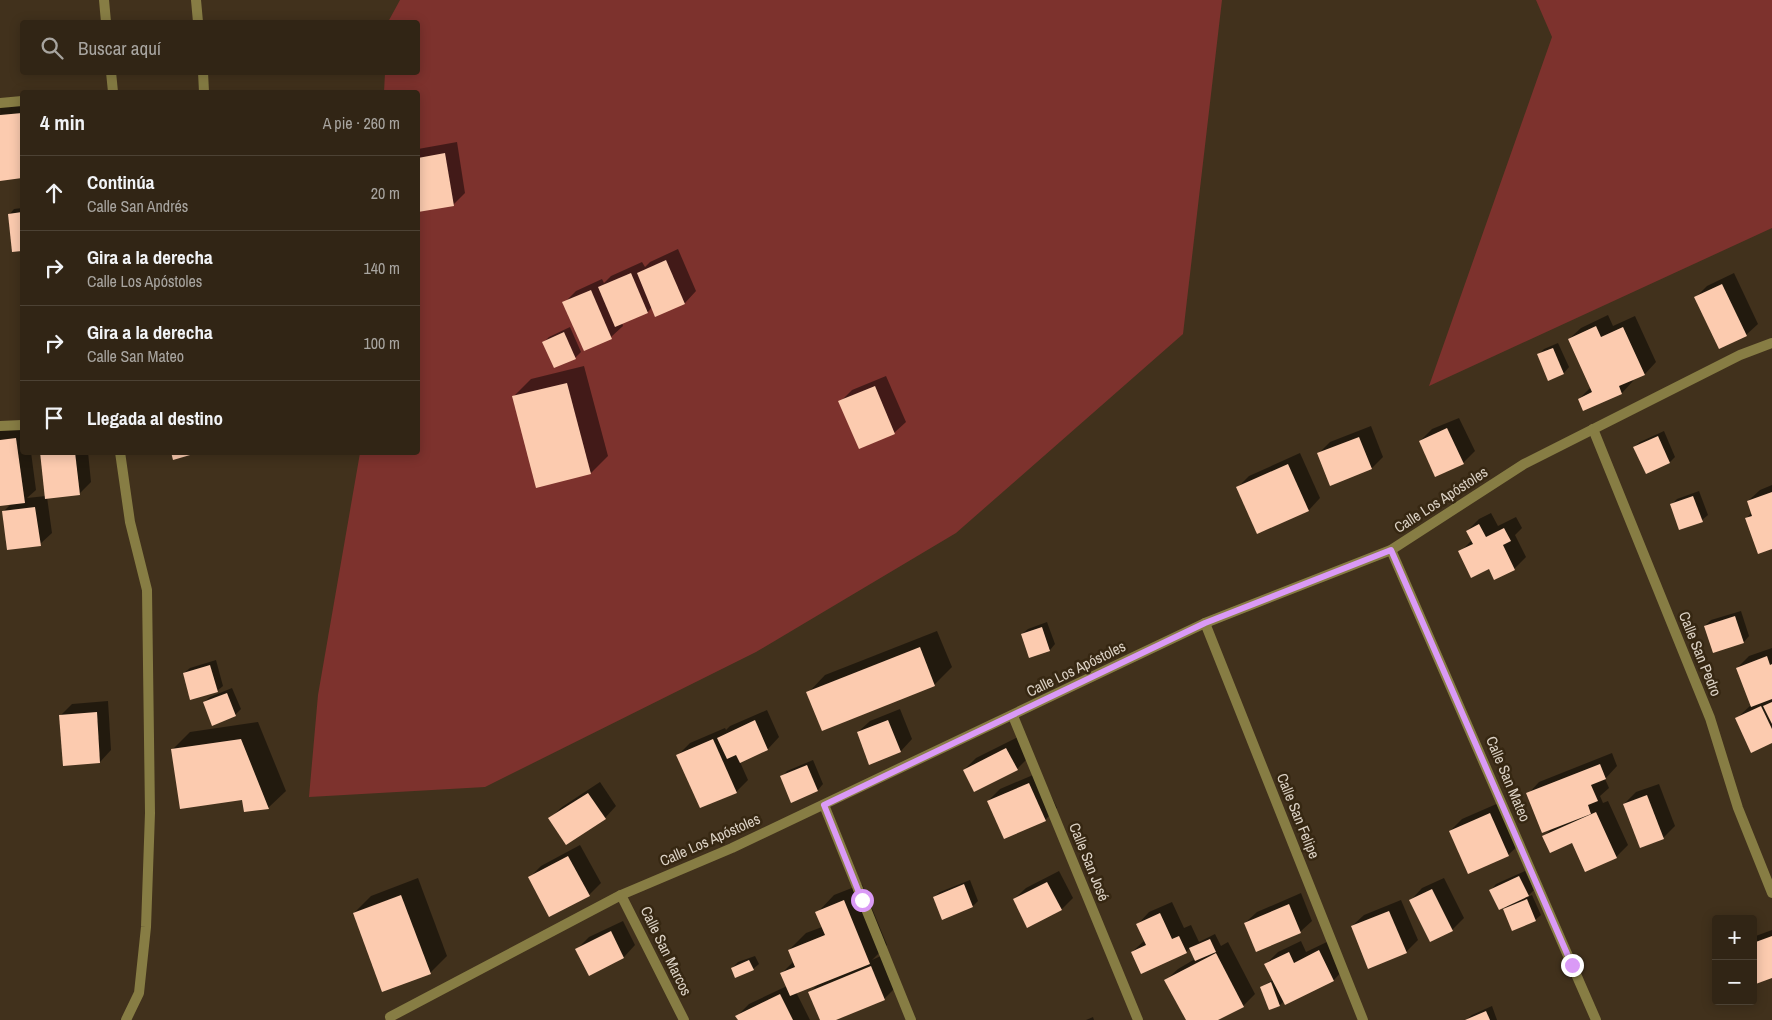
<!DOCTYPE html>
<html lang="es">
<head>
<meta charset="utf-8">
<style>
  :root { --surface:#312515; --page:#392d1e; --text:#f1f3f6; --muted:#a8a5a0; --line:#4c4234 }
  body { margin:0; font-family:"Archivo Narrow",sans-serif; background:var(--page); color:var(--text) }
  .controls { position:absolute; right:15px; bottom:15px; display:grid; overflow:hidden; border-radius:5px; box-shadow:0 2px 12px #0003 }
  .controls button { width:45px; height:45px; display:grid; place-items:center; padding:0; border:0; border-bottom:1px solid var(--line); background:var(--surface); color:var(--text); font:25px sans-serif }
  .stop { position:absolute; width:15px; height:15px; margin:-11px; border:4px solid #da9af6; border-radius:50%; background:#fff }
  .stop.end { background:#da9af6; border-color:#fff; box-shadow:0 1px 5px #0008 }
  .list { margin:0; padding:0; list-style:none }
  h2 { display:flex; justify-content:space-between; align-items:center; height:65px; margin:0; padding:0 20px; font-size:21px }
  h2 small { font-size:16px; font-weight:400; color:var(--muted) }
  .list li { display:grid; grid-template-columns:32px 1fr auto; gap:15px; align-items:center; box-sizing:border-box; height:75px; padding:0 20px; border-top:1px solid var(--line) }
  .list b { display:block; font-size:19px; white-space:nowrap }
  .list p { margin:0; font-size:16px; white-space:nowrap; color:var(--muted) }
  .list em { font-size:16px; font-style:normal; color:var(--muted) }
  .icon { flex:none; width:28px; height:28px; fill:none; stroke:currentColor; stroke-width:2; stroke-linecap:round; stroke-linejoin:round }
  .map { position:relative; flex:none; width:1772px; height:1020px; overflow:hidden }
  .search { position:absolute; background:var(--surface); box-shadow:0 2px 12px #0003; left:20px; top:20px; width:400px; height:55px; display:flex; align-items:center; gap:12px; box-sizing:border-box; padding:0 18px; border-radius:5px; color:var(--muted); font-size:19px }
  .panel { position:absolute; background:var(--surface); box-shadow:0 2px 12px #0003; left:20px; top:90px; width:400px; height:365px; border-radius:5px }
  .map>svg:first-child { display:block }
  .green { fill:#7d322d }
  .shadow { fill:#0007 }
  .building { fill:#fccbaf }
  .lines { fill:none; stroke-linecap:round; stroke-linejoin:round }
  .minor { stroke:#877d44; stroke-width:10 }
  .route { stroke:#da9af6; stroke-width:6 }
  .labels { text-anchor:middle; stroke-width:5; stroke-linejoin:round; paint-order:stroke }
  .street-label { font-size:15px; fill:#dbd1c4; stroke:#362712 }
</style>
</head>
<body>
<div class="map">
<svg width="1772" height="1020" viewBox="0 0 1772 1020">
  <rect width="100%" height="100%" fill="#41311c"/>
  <g class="green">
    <polygon points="400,0 1222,0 1183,334 956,533 756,652 485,787 309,797 318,695 360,453 418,452 418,92 384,92 385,73 418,72 418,22 388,22"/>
    <polygon points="1536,0 1772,0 1772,228 1429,386 1552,37"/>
  </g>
  <g class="shadow">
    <polygon points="22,98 22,177 1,180 0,101"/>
    <polygon points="457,142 465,193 453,205 418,211 418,149"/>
    <polygon points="22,208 22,249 13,250 9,215 14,209"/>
    <polygon points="678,249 696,291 685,303 656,315 652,307 648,312 622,323 623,326 611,337 564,303 576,291 602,279 604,283 611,276 642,262 645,267 650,262"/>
    <polygon points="1734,273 1758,324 1746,335 1696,297 1707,286"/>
    <polygon points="1608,315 1613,326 1635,316 1656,362 1645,374 1632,379 1633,381 1622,393 1584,410 1579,399 1591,387 1569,339 1581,328"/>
    <polygon points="570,327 581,352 575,358 544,342 549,337"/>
    <polygon points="1558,343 1569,367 1564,373 1549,379 1538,355 1544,349"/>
    <polygon points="584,366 608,456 591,473 513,397 531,379"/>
    <polygon points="886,376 906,422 894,433 840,402 852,390"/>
    <polygon points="1459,418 1475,451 1463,463 1420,441 1432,429"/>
    <polygon points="1371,426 1383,457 1372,468 1319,453 1330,442"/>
    <polygon points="22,427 22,452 31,452 36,490 27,498 46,496 41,452 88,452 91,482 79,494 47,497 52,533 40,544 3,512 12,503 0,505 0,430"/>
    <polygon points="1664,431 1675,457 1670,462 1646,473 1634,447 1640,442"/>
    <polygon points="1300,453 1320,498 1309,510 1258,533 1237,488 1249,476"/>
    <polygon points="1772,485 1772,548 1746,519 1752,512 1748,501 1760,490"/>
    <polygon points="1699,491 1708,515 1702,520 1671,505 1677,499"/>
    <polygon points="1491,513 1498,526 1516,517 1522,528 1515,535 1526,557 1514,569 1490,567 1460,552 1472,540 1467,531 1479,519"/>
    <polygon points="1741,611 1749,636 1744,642 1705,626 1711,620"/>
    <polygon points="1047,622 1055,644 1050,650 1022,634 1028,629"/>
    <polygon points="937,631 952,667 934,685 808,693 825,675"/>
    <polygon points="1772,648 1772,742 1736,719 1751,705 1737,668 1749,656"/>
    <polygon points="216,660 223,686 217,691 184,673 190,668"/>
    <polygon points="232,688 241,709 235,715 204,702 210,697"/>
    <polygon points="108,701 111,750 100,762 61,715 72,704"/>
    <polygon points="900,709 912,739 901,751 858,732 870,721"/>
    <polygon points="767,710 779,737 768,749 740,762 748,780 736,792 678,755 690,743 725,728 726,730 730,726"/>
    <polygon points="258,722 286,791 268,808 243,799 172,750 190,732"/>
    <polygon points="1018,737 1028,758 1017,769 964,770 976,758"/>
    <polygon points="1612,753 1617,766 1605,779 1609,788 1600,796 1603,803 1608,801 1628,845 1616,857 1573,841 1544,837 1553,827 1528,794 1539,782"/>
    <polygon points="813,760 823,784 818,790 792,801 782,777 787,771"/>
    <polygon points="1040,772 1057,808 1045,820 988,801 1000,789"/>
    <polygon points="600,782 616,806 605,818 550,818 562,807"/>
    <polygon points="1659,784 1675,826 1663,838 1624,804 1636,792"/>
    <polygon points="1501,802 1520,844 1508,855 1450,831 1462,819"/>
    <polygon points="580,845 601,883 589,895 530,877 541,866"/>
    <polygon points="1059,871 1073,898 1062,909 1014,899 1026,888"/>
    <polygon points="1525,871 1534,890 1527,897 1532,895 1541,915 1535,920 1504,909 1510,904 1491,890 1496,884"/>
    <polygon points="418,878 447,956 430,973 354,913 371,896"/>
    <polygon points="1444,878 1464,918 1452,930 1411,900 1422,888"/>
    <polygon points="970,880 978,901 973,906 943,918 934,897 940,892"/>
    <polygon points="862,884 887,945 872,960 883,955 896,987 884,999 833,1020 821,1020 810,992 819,983 796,992 810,1020 739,1020 737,1016 749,1004 787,986 782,973 794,961 789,950 806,933 822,927 817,913 834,895"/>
    <polygon points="1301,893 1312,921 1300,932 1245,923 1257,912"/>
    <polygon points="1401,900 1418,940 1406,952 1352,926 1364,915"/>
    <polygon points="1172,902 1184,928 1191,925 1199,942 1215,934 1221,946 1228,942 1255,994 1243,1006 1215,1020 1187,1020 1166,980 1178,969 1195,959 1190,948 1186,952 1132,952 1145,940 1138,924 1149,912"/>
    <polygon points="623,921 635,945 624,957 589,974 577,949 589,937"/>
    <polygon points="1772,930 1772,976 1753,984 1753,937"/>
    <polygon points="1331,940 1345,968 1334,980 1286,1003 1285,1000 1280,1005 1270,1009 1262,987 1274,979 1266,964 1278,952 1301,941 1306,952"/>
    <polygon points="755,956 759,964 753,969 732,968 738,962"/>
    <polygon points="1492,1006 1497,1020 1466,1020 1472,1015"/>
    <polygon points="1093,1017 1094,1020 1086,1020"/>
  </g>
  <g class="building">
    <polygon points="22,113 22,178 0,181 0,115"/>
    <polygon points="445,153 454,206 418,212 418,158"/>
    <polygon points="22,212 22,251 12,252 8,214"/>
    <polygon points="666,260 685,304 655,317 637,273"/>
    <polygon points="631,273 648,313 615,327 598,287"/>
    <polygon points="1722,284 1747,336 1719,349 1694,297"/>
    <polygon points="591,290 612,339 584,351 562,302"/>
    <polygon points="1596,326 1601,337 1623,327 1645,375 1619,386 1622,394 1583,411 1578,399 1592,392 1568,339"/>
    <polygon points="564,332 576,359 554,368 542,342"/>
    <polygon points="1553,348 1564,374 1548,381 1537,354"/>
    <polygon points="567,383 591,474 536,488 512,396"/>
    <polygon points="875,386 895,434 859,449 838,401"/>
    <polygon points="1447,428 1464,464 1435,477 1419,441"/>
    <polygon points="1658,436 1670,463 1646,474 1633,447"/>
    <polygon points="1359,437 1372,469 1330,486 1317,453"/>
    <polygon points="16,438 25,503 0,506 0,440"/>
    <polygon points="40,452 75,452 80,495 45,499"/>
    <polygon points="171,452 197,452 197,453 173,460"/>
    <polygon points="1288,464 1309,511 1257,534 1236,487"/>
    <polygon points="1772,492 1772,549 1758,554 1745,518 1752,516 1747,501"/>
    <polygon points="1693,496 1703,522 1679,530 1670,504"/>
    <polygon points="35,507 41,546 7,550 2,511"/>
    <polygon points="1479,524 1486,537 1504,528 1511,541 1503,545 1515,570 1494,580 1489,569 1471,578 1458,551 1473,544 1466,531"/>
    <polygon points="1735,616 1744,643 1713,653 1704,626"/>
    <polygon points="1042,627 1050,651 1029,658 1021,634"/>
    <polygon points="920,647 935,686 822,731 806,692"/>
    <polygon points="1767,656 1770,665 1772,664 1772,699 1751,707 1736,668"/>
    <polygon points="210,665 218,692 190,700 183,673"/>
    <polygon points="227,693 236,716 212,726 203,702"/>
    <polygon points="1772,702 1772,724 1763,706"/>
    <polygon points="1761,706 1772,729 1772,743 1751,753 1735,718"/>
    <polygon points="97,712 100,763 63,766 59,715"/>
    <polygon points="755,720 768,750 740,763 736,755 727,759 717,738"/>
    <polygon points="888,720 901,752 869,765 857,732"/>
    <polygon points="241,739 269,809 244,812 242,800 180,809 171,749"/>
    <polygon points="713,739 737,793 700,808 676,755"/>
    <polygon points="1006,748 1018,770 974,792 963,770"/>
    <polygon points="1600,764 1606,779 1591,785 1598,801 1588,805 1591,814 1542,833 1526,793"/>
    <polygon points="807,765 818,791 791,803 780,776"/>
    <polygon points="1029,783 1046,821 1004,839 987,801"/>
    <polygon points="588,793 606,819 566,845 548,818"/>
    <polygon points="1647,795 1664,839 1640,848 1623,804"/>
    <polygon points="1596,812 1617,858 1585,872 1572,843 1550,853 1542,836"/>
    <polygon points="1490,813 1509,856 1468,874 1449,831"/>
    <polygon points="568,856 590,896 549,917 528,877"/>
    <polygon points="1519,876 1529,896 1499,910 1489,890"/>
    <polygon points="1047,882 1062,910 1027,928 1013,899"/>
    <polygon points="964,884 973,907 942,920 933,897"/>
    <polygon points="1432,889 1453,931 1430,942 1409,900"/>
    <polygon points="401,895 431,974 382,992 353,913"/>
    <polygon points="1527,899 1536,921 1512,931 1503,909"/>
    <polygon points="844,900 870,964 790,996 780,973 795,967 788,950 825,935 815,912"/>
    <polygon points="1289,904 1301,933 1256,952 1244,923"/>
    <polygon points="1389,911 1407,953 1368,969 1351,926"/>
    <polygon points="1160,913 1172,939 1179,936 1187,953 1141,974 1131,952 1146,945 1136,924"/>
    <polygon points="611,931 624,958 589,976 575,949"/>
    <polygon points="1772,936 1772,978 1753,985 1753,943"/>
    <polygon points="1210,939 1216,952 1195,961 1189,948"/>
    <polygon points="1319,950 1334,981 1285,1005 1264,964 1289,952 1294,963"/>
    <polygon points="1216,953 1244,1007 1218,1020 1186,1020 1164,980"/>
    <polygon points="749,960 754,970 735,978 731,968"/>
    <polygon points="871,966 885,1000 836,1020 820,1020 808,992"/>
    <polygon points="1271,982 1280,1006 1269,1010 1260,987"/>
    <polygon points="780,994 793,1020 738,1020 735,1016"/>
    <polygon points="1486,1011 1490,1020 1465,1020"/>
  </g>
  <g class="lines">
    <g class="minor">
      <polyline points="104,0 106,22"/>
      <polyline points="196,0 198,22"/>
      <polyline points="111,72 113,92"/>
      <polyline points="203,72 204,92"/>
      <polyline points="0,103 22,101"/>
      <polyline points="0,426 22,425"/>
      <polyline points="1593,429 1710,718 1738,808 1772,893"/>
      <polyline points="120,452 130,522 147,590 150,813 146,927 139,993 126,1020"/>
      <polyline points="1391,550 1596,1020"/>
      <polyline points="1205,623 1363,1020"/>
      <polyline points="1013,716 1138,1020"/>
      <polyline points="824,805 911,1020"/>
      <polyline points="621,895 684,1020"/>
      <polyline points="391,1020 390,1017 621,895 732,848 1205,623 1391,550 1524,464 1740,355 1772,343"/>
    </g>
  </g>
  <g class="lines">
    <polyline class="route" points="862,900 824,805 1205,623 1391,550 1572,965"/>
  </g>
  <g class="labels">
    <g class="street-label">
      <text transform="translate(1441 500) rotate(-33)" y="5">Calle Los Apóstoles</text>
      <text transform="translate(1700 654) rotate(68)" y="5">Calle San Pedro</text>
      <text transform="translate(1076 669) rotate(-26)" y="5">Calle Los Apóstoles</text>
      <text transform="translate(1508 779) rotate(67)" y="5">Calle San Mateo</text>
      <text transform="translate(1298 816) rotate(68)" y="5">Calle San Felipe</text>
      <text transform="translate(710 840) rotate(-24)" y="5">Calle Los Apóstoles</text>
      <text transform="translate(1089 862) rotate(68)" y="5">Calle San José</text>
      <text transform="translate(666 951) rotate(64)" y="5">Calle San Marcos</text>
    </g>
  </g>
</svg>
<div class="controls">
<button>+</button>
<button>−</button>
</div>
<div class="stop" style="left:862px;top:900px"></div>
<div class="stop end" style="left:1572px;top:965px"></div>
<div class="search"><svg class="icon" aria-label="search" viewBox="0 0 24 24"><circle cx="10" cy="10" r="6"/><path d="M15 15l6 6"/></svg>Buscar aquí</div>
<section class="panel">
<h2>4 min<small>A pie · 260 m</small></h2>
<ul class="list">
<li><svg class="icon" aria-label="ahead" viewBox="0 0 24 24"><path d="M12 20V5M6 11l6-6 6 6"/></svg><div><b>Continúa</b><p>Calle San Andrés</p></div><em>20 m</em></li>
<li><svg class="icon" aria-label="right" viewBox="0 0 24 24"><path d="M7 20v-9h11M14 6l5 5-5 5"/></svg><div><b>Gira a la derecha</b><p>Calle Los Apóstoles</p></div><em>140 m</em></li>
<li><svg class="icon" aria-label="right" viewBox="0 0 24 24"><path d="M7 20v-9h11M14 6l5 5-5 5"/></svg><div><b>Gira a la derecha</b><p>Calle San Mateo</p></div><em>100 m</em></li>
<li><svg class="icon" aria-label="arrive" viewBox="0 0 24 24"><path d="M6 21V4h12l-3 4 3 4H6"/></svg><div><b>Llegada al destino</b></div></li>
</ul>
</section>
</div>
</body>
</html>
